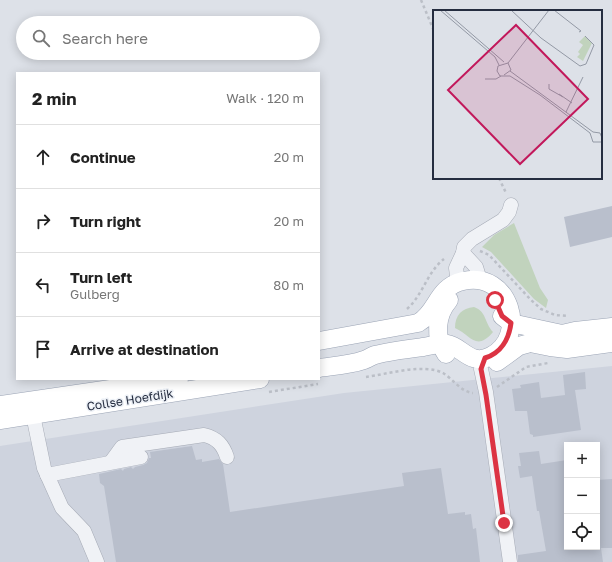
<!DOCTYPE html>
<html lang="en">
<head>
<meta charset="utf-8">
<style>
  :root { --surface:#fff; --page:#f6f6f6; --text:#222; --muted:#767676; --line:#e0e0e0 }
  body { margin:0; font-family:"Golos Text",sans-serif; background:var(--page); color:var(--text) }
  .controls { position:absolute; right:12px; bottom:12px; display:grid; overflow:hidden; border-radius:0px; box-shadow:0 2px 10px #0003 }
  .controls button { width:36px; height:36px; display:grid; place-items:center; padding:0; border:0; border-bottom:1px solid var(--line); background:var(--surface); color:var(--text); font:20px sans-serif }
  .stop { position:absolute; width:12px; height:12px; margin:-9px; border:3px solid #dc3343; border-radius:50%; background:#fff }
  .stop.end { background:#dc3343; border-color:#fff; box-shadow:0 1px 4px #0008 }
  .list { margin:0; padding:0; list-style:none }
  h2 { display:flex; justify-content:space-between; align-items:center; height:52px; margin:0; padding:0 16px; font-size:17px }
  h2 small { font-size:13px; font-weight:400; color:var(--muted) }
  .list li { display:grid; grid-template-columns:26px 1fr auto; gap:12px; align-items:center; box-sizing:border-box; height:64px; padding:0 16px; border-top:1px solid var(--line) }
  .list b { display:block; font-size:15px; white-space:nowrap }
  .list p { margin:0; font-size:13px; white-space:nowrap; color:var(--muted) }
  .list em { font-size:13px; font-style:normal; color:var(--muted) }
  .icon { flex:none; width:22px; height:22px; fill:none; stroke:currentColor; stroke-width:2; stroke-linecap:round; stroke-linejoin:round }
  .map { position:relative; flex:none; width:612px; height:562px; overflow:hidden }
  .search { position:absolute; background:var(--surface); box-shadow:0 2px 10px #0003; left:16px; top:16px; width:304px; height:44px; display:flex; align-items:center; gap:10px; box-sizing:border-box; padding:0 14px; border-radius:22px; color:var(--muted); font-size:15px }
  .panel { position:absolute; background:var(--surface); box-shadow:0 2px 10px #0003; left:16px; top:72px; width:304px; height:308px; border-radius:0px }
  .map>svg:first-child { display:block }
  .built { fill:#ced3de; fill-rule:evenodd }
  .green { fill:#c1d3bd }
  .building { fill:#b9bfcc }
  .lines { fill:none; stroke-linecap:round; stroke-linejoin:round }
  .minor-casing { stroke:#a6abb6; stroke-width:15 }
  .major-casing { stroke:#9ba4b5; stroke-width:19 }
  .path { stroke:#bbbfc7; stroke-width:2.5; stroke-dasharray:3 3; stroke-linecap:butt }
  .minor { stroke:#f0f2f6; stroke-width:14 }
  .major { stroke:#fff; stroke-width:18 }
  .route { stroke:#dc3343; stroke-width:5 }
  .labels { text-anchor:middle; stroke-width:3; stroke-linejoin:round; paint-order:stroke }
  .street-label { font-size:12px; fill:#252d40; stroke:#ecf0f6 }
  .inset-road { fill:none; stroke:#9399a5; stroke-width:1 }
  .view { fill:#c2185b; fill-opacity:0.15; stroke:#c2185b; stroke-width:2 }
  .inset-edge { fill:none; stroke:#252d40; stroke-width:2 }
</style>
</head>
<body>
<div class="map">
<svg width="612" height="562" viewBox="0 0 612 562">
  <rect width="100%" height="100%" fill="#dde1e8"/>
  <path class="built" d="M612 366V562H0V446L344 393ZM567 445H597V547H567Z"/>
  <g class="green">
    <polygon points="514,223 540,288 548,300 546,308 534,299 491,252 482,247 494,235"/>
    <path d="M474 307C487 312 484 322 493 332 476 352 471 335 455 328 455 315 462 308 474 307Z"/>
  </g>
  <g class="building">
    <polygon points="612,206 612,237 570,247 564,217"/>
    <polygon points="585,372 586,389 575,390 581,430 533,437 533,435 530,434 527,411 515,411 512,389 521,388 520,385 539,382 541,398 565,395 563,375"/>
    <polygon points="192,446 196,460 202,459 202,462 219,459 223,464 230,512 404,486 402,473 441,468 448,514 465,512 465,515 471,514 473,529 476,528 480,562 116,562 104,486 100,483 99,474 121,469 123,471 124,469 131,467 133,469 135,467 143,465 147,463 149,458 151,458 150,452"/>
    <polygon points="539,451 541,464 567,460 567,547 597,547 597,480 612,479 612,548 601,548 603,562 518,562 518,555 546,551 539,511 537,511 532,476 520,478 518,466 521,466 519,453"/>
  </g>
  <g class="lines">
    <defs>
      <g id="minor">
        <polyline points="463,253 476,267 480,280"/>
        <polyline points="458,283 456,268 463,253 464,247 472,239 503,220 509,212 511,205"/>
        <polyline points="481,369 486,392 510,562"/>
        <polyline points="33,415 44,468 62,508 84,531 97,562"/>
        <path d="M111 462 122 447 204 435C217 438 223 445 227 457"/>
        <polyline points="47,475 141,457"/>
      </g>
      <g id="major">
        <polyline points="502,316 511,323 562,334 575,331 612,327"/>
        <path d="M319 341 418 323C438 312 436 287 463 281 510 270 529 336 491 356 470 367 462 346 447 344 439 343 430 346 423 347 407 349 390 351 375 355 371 356 368 359 364 360 350 365 333 366 319 368"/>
        <path d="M446 354C434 337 436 315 449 300"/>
        <polyline points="497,362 519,346 530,343 550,347 567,349 612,343"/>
        <polyline points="0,405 179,379"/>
        <polyline points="0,420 260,379"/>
      </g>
    </defs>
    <use href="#minor" class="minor-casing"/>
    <use href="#major" class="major-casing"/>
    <g class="path">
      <polyline points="421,0 434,31"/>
      <polyline points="499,178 506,193"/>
      <polyline points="480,251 489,255 531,300 541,309 555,315 568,316"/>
      <path d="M407 309C423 295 427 272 444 259"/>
      <path d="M366 377C388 374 423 363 443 373 453 379 461 392 473 393"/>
      <polyline points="497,387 526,367 548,363"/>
      <polyline points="269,392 318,384"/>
    </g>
    <use href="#minor" class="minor"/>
    <use href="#major" class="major"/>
  </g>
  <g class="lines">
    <path class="route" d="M495 300 502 316 511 323C509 339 501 353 485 358L481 369 486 395 504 523"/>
  </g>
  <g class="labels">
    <g class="street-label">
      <text transform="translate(130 400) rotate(-9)" y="4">Collse Hoefdijk</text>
    </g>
  </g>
  <g transform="translate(433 10)">
    <rect width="169" height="169" fill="#dde1e8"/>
    <path d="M152 26 159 33 150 51 144 47 147 44 145 42 150 35 146 32Z" fill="#c1d3bd"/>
    <path class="inset-road" d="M7 0 62 47 66 55M11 0 71 52M78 0 108 28 147 56 153 54 161 35 152 26M121 0 148 21 146 22M75 53 116 0M75 53 65 56 64 61 67 66H77L107 85 157 123 160 132H169M77 61 160 122 167 123 169 128M71 65 78 60 75 53M52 69H63L68 66M116 74V79L130 87M126 84 139 93M133 102 150 67"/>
    <path class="view" d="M83 15 155 89 87 154 15 80Z"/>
    <rect width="169" height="169" class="inset-edge"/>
  </g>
</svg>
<div class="controls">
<button>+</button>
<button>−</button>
<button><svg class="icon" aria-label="locate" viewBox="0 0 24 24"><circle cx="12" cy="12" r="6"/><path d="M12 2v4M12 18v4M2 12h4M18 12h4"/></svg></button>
</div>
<div class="stop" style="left:495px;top:300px"></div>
<div class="stop end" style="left:504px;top:523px"></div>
<div class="search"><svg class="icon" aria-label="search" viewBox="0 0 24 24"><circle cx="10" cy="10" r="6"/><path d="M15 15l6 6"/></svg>Search here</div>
<section class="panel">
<h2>2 min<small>Walk · 120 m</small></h2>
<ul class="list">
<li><svg class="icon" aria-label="ahead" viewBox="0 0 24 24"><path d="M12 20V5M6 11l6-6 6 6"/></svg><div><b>Continue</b></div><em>20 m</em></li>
<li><svg class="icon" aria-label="right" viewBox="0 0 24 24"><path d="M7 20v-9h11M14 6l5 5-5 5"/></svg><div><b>Turn right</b></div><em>20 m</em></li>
<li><svg class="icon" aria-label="left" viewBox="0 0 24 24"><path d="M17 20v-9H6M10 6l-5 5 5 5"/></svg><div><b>Turn left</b><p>Gulberg</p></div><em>80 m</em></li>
<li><svg class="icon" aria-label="arrive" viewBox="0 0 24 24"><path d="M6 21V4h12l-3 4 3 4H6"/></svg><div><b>Arrive at destination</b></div></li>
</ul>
</section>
</div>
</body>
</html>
